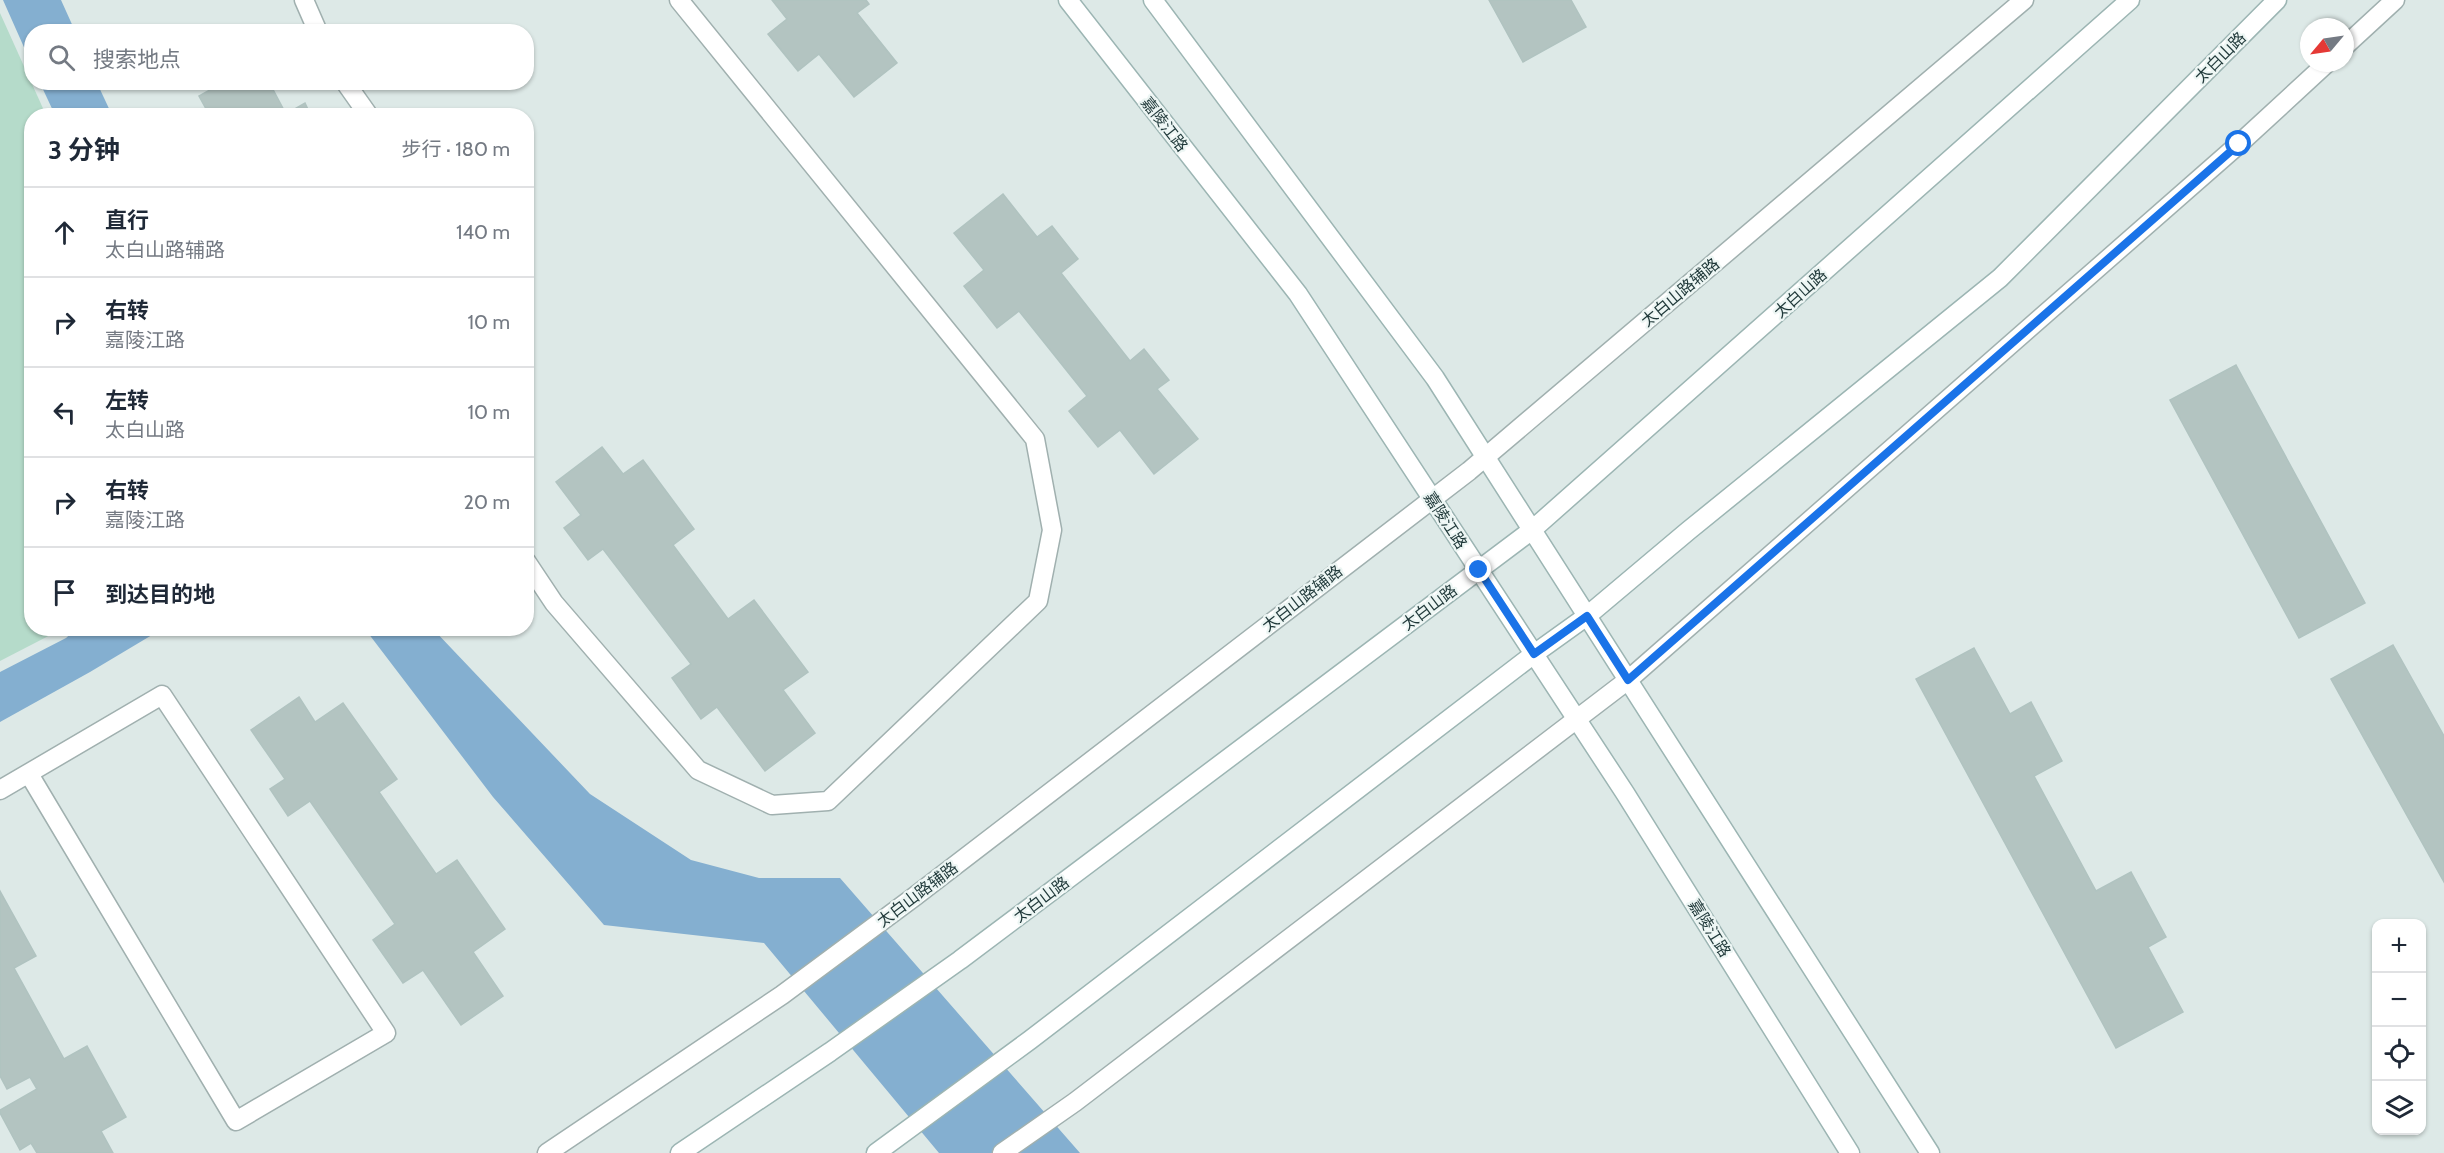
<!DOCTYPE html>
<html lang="zh">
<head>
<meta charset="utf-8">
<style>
  :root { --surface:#fff; --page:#f6f6f7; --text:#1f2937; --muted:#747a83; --line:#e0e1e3 }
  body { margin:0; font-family:Cabin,"Noto Sans SC",sans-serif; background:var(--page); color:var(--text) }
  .controls { position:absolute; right:18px; bottom:18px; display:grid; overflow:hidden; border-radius:12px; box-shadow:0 2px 4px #0004 }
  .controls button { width:54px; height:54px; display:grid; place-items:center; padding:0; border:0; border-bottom:2px solid var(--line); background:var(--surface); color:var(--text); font:30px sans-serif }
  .compass { position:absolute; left:2300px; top:18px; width:54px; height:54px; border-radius:50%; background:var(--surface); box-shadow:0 2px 4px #0004; rotate:241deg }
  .stop { position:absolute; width:18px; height:18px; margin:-14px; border:4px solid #1a73e8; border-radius:50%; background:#fff }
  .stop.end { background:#1a73e8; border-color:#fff; box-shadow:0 2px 6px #0008 }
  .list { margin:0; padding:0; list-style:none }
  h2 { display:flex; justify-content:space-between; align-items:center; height:78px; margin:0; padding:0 24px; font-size:26px }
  h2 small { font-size:20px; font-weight:400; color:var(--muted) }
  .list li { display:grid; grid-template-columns:39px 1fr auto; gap:18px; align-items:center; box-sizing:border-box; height:90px; padding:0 24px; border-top:2px solid var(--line) }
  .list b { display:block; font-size:22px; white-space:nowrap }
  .list p { margin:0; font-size:20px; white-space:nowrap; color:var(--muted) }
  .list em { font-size:20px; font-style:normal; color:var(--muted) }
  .icon { flex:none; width:33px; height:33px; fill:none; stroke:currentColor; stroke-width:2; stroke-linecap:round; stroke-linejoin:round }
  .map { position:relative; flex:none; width:2444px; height:1153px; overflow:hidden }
  .search { position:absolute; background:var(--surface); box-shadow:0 2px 4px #0004; left:24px; top:24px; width:510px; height:66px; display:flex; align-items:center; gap:15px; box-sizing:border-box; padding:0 21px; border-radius:24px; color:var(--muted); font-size:22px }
  .panel { position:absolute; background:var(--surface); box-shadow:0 2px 4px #0004; left:24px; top:108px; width:510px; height:528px; border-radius:24px }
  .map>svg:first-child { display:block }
  .green { fill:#b5dbca }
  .water { fill:#84afd0 }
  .building { fill:#b3c4c1; stroke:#b0c3c0; stroke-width:1.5 }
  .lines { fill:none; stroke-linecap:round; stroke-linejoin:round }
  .street-casing { stroke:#a0b0af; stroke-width:21 }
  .secondary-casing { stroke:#9cb5b3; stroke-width:21 }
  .street { stroke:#fff; stroke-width:18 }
  .secondary { stroke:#fff; stroke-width:18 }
  .route { stroke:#1a73e8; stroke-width:8 }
  .labels { text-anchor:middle; stroke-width:4.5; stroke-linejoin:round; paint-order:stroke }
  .street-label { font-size:16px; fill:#1f3839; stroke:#edf6f4 }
</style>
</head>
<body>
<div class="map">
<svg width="2444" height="1153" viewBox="0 0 2444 1153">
  <rect width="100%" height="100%" fill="#dde9e7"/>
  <polygon class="green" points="0,13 46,115 32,116 32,628 62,629 0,661"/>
  <g class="water">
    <polygon points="3,0 61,0 75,31 32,32 31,63"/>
    <polygon points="40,83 97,83 112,115 55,115"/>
    <polygon points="76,629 162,629 90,672 0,722 0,672 66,638"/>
    <polygon points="365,629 433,629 590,794 691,860 759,878 840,878 1080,1153 939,1153 764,943 604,925 493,797"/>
  </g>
  <g class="building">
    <polygon points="772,0 866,0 869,4 857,13 897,63 854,97 819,54 798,71 768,34 787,19"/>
    <polygon points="1489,0 1571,0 1586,27 1523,62"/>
    <polygon points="224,82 269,82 286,114 305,103 311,116 210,116 199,96"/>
    <polygon points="1003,194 1037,237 1052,226 1078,259 1061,273 1130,361 1144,349 1169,380 1157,389 1198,439 1154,474 1120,430 1098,447 1069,411 1087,396 1019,311 997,328 964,286 984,270 954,233"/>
    <polygon points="2236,365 2365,603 2299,638 2170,400"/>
    <polygon points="602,447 623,474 643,460 694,529 673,545 728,619 754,600 808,672 783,690 815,733 765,771 717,707 701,719 672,678 691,664 603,549 588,560 564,528 581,515 556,482"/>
    <polygon points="2393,645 2444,736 2444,882 2331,679"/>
    <polygon points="1974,648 2010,714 2031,702 2062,761 2034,776 2096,891 2131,872 2166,937 2148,947 2183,1012 2116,1048 1916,679"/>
    <polygon points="299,697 315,722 343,703 397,779 379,792 436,874 457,860 505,929 473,952 503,996 461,1025 423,970 403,983 373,940 395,924 310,801 288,816 270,789 285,779 251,730"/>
    <polygon points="0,891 36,956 14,968 64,1059 87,1046 126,1117 101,1131 113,1153 37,1153 31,1143 20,1150 0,1113 0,1110 37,1089 30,1077 7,1089 0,1076"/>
  </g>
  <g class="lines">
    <defs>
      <g id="street">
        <polyline points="304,0 318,32"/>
        <polyline points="2345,46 2395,0"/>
        <polyline points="345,82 369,116"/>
        <polyline points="526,561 554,603 698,770 772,805 828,801 1038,601 1052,530 1035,439 679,0"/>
        <polyline points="0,790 162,695 386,1033 236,1121 29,774"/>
        <polyline points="547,1153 782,995 914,897 1469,471 2024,0"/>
        <polyline points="1002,1153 1075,1102 1628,680 2239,144 2327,63"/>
      </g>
      <g id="secondary">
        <polyline points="1068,0 1298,294 1625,793 1850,1153"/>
        <polyline points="1153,0 1435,378 1930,1153"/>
        <polyline points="680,1153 830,1052 960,960 1532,530 2130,0"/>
        <polyline points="876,1153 1030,1040 1534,654 1587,616 1688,531 2000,278 2277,0"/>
      </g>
    </defs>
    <use href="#street" class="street-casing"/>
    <use href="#secondary" class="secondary-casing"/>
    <use href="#street" class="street"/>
    <use href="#secondary" class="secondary"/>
  </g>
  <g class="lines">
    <polyline class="route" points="1479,570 1534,654 1587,616 1628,680 2239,144"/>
  </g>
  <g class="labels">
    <g class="street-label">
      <text transform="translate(2220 57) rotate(-45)" y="6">太白山路</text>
      <text transform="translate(1165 124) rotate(52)" y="6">嘉陵江路</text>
      <text transform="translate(1680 292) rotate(-40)" y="6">太白山路辅路</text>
      <text transform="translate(1800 293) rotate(-42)" y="6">太白山路</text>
      <text transform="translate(1446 520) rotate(57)" y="6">嘉陵江路</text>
      <text transform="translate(1302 598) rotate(-38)" y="6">太白山路辅路</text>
      <text transform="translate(1429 607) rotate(-37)" y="6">太白山路</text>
      <text transform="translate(917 894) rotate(-37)" y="6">太白山路辅路</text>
      <text transform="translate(1041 899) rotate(-37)" y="6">太白山路</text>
      <text transform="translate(1710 928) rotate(58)" y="6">嘉陵江路</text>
    </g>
  </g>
</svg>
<div class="controls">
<button>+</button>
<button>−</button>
<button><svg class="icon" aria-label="locate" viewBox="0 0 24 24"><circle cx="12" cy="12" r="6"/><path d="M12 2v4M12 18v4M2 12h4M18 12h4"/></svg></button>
<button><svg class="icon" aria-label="layers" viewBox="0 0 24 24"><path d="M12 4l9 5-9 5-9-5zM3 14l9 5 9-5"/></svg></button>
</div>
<svg class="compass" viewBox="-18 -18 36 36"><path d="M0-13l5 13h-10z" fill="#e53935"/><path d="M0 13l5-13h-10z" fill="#747a83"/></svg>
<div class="stop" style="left:2239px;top:144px"></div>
<div class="stop end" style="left:1479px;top:570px"></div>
<div class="search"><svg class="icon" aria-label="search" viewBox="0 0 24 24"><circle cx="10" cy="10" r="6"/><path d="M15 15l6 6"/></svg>搜索地点</div>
<section class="panel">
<h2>3 分钟<small>步行 · 180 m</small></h2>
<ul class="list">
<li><svg class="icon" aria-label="ahead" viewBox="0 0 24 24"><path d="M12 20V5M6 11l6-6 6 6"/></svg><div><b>直行</b><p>太白山路辅路</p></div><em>140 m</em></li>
<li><svg class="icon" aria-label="right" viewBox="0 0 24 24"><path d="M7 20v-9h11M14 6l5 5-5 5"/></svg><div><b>右转</b><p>嘉陵江路</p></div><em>10 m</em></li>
<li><svg class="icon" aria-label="left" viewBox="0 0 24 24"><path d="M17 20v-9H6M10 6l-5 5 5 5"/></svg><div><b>左转</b><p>太白山路</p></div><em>10 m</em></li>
<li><svg class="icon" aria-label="right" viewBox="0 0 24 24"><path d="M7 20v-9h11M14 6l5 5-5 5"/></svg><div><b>右转</b><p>嘉陵江路</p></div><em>20 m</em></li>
<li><svg class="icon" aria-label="arrive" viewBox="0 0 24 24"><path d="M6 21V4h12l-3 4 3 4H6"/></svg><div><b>到达目的地</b></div></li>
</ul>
</section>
</div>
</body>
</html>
